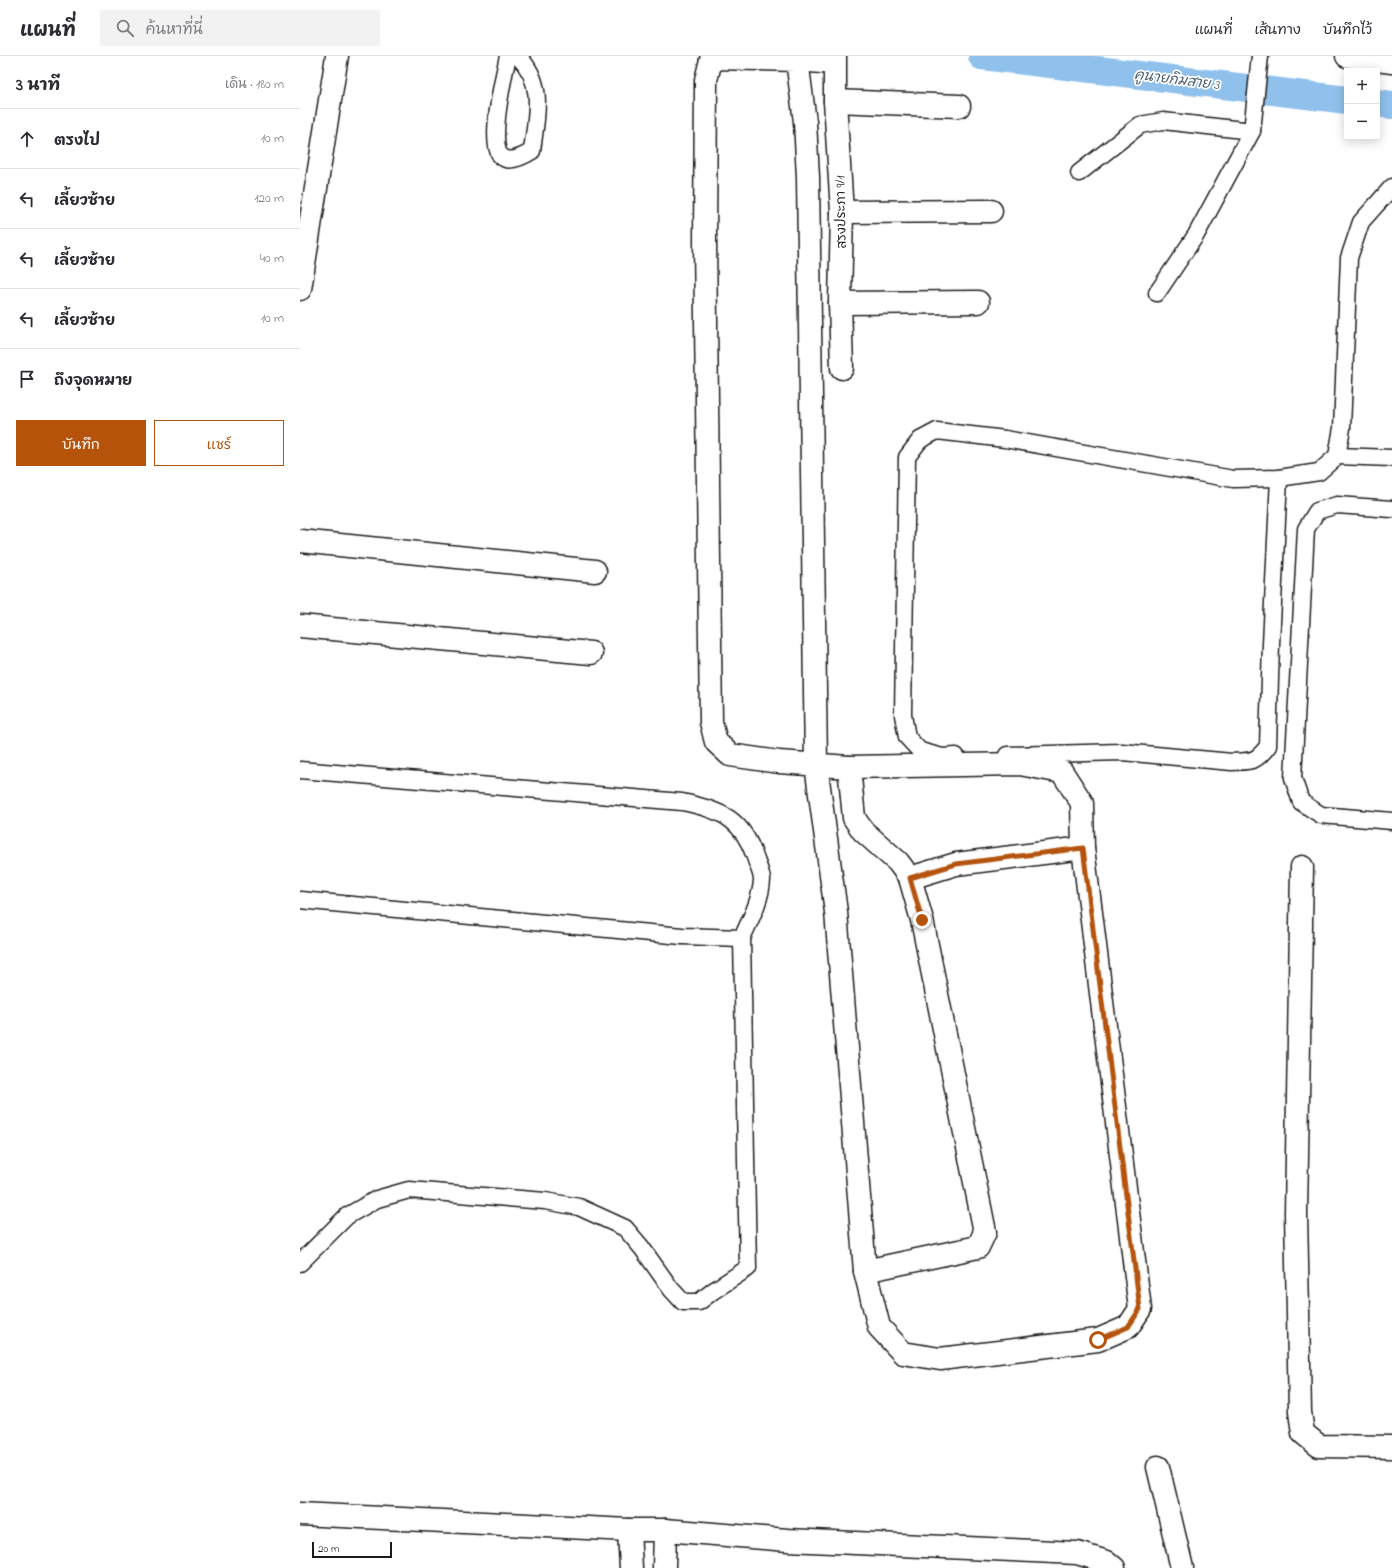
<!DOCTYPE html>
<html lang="th">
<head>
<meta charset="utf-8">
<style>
  :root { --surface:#fff; --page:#f2f2f3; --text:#2b2b33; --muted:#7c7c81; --line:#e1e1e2; --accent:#b45309 }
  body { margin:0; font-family:"Indie Flower","Playpen Sans Thai",sans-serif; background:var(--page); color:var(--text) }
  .controls { position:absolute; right:12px; top:12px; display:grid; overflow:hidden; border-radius:0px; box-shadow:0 2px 10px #0003 }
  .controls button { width:36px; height:36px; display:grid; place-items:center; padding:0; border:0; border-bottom:1px solid var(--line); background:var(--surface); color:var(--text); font:20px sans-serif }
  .scale { position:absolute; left:12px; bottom:10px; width:80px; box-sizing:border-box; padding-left:4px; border:2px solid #1c1c1c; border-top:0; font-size:11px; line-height:14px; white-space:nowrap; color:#1c1c1c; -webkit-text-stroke:3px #fff; paint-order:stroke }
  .stop { position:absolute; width:12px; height:12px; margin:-9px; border:3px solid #b45309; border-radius:50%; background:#fff }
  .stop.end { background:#b45309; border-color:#fff; box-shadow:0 1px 4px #0008 }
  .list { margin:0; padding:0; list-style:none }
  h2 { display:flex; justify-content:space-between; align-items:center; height:52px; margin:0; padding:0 16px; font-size:17px }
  h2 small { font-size:13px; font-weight:400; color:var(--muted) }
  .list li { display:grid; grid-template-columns:26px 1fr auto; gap:12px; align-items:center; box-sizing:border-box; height:60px; padding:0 16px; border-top:1px solid var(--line) }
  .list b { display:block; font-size:15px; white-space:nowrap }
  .list em { font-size:13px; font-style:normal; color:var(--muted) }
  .actions { display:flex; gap:8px; padding:12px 16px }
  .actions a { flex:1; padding:9px 0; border:1px solid var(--accent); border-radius:0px; text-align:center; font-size:14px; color:var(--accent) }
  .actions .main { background:var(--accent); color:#fff }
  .icon { flex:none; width:22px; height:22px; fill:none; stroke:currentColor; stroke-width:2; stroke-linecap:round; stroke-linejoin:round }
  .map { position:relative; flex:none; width:1092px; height:1512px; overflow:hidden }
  header { display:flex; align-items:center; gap:24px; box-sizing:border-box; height:56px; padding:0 20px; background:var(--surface); border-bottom:1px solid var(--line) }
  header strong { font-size:19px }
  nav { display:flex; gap:22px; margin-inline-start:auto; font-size:14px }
  .search { width:280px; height:36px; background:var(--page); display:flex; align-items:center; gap:10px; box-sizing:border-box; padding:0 14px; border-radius:0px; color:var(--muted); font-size:15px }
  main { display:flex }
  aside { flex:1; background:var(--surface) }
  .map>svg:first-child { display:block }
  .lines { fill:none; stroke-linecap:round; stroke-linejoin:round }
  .canal { stroke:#90c1ec; stroke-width:28 }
  .lane-casing { stroke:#1c1c1c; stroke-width:19 }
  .street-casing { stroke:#1c1c1c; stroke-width:25 }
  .secondary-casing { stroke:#1c1c1c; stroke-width:25 }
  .lane { stroke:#fff; stroke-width:16 }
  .street { stroke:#fff; stroke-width:22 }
  .secondary { stroke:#fff; stroke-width:22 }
  .route { stroke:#b45309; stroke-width:5 }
  .labels { text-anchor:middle; stroke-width:3.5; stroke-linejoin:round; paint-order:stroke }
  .street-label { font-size:13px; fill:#1c1c1c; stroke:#fff }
  .water-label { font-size:14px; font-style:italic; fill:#4a5e6f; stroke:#fff }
</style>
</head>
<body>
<header>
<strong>แผนที่</strong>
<div class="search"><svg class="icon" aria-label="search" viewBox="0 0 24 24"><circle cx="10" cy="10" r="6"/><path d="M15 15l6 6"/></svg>ค้นหาที่นี่</div>
<nav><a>แผนที่</a><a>เส้นทาง</a><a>บันทึกไว้</a></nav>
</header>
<main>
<aside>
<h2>3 นาที<small>เดิน · 180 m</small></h2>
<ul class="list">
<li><svg class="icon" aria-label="ahead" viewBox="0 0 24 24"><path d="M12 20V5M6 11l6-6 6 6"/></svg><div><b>ตรงไป</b></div><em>10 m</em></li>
<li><svg class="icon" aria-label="left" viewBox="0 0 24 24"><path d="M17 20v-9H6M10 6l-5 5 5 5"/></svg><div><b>เลี้ยวซ้าย</b></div><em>120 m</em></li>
<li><svg class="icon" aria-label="left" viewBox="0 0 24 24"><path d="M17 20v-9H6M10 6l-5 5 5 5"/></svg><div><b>เลี้ยวซ้าย</b></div><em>40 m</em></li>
<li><svg class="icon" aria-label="left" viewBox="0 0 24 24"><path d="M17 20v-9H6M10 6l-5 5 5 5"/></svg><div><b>เลี้ยวซ้าย</b></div><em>10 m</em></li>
<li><svg class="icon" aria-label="arrive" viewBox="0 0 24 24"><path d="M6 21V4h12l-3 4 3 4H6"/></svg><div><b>ถึงจุดหมาย</b></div></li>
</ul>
<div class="actions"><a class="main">บันทึก</a><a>แชร์</a></div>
</aside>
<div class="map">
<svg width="1092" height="1512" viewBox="0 0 1092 1512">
  <rect width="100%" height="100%" fill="#fff"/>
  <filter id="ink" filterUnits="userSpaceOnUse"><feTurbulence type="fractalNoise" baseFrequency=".025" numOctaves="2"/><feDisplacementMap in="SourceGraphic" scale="8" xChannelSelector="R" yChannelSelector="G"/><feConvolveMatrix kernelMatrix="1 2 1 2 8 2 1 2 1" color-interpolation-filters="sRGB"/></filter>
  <g filter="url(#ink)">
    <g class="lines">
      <g class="canal">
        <polyline points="682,0 1047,44"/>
        <polyline points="1077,47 1092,49"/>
      </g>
      <defs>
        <g id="lane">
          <path d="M208 0C204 18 188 88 201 100 209 108 224 100 232 95 236 60 246 28 218 0"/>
          <polyline points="779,117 840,69 863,65 952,75"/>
          <polyline points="857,237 896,179 952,75 960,0"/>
          <polyline points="1037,400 1092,402"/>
          <polyline points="1092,453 1037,449 1017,455 1006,473 993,722 1001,746 1021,759 1092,765"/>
          <path d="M707 699 822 696 932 706C952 705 956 706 968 690L971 588 979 422"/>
          <polyline points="656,700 642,701 620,695 607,681 603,659 607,401 620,384 637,375 705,383 933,423 979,422 1019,416 1037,400 1042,372 1049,202 1061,166 1092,131"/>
          <path d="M0 714 382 746C422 754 443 763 456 804 458 810 462 818 462 824 461 844 450 864 442 882L382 880 0 844"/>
          <polyline points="0,1207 47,1160 77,1143 109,1134 245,1145 279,1151 325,1172 342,1192 371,1233 383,1246 399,1246 413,1235 448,1212 442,882"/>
        </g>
        <g id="street">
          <polyline points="497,0 497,4 505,66 508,121 516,709 536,856 565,1215 579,1271 603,1297 640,1303 798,1284 828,1271 840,1253 783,792 782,747 762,716 720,708 549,711 479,706 430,699 416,686 411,666 405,185 406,24 411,4 415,2 497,4 534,7"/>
          <polyline points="535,0 535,45 542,156 540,247 542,312"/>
          <polyline points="535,45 659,50"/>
          <polyline points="542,156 691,155"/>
          <polyline points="0,233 37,0"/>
          <polyline points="540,247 678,246"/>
          <polyline points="0,485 295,515"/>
          <polyline points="0,570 291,597"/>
          <polyline points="549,711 554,762 563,775 598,806 610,822 622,864 685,1176 678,1191 565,1215"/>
          <polyline points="1002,811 996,1157 1000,1356 1003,1377 1019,1390 1092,1391"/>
          <polyline points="610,822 656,808 783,792"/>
          <polyline points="858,1411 882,1512"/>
          <polyline points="0,1458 329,1474 365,1474 488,1484 777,1497 807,1506 814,1512"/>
          <polyline points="329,1474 331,1512"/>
          <polyline points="364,1512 365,1474"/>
        </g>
        <polyline id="secondary" points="1047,0 1092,6"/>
      </defs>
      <use href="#lane" class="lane-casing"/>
      <use href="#street" class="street-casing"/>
      <use href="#secondary" class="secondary-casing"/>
      <use href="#lane" class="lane"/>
      <use href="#street" class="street"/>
      <use href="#secondary" class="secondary"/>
    </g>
  </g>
  <g class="lines" filter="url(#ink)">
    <polyline class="route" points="622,864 610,822 656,808 783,792 840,1253 828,1271 798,1284"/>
  </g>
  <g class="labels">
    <g class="street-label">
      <text transform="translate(540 156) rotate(-91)" y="5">สรงประภา 9/1</text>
    </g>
    <g class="water-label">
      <text transform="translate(877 23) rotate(7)" y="5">คูนายกิมสาย 3</text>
    </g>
  </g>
</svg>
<div class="controls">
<button>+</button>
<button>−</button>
</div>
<div class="scale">20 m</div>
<div class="stop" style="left:798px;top:1284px"></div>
<div class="stop end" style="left:622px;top:864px"></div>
</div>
</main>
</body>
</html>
